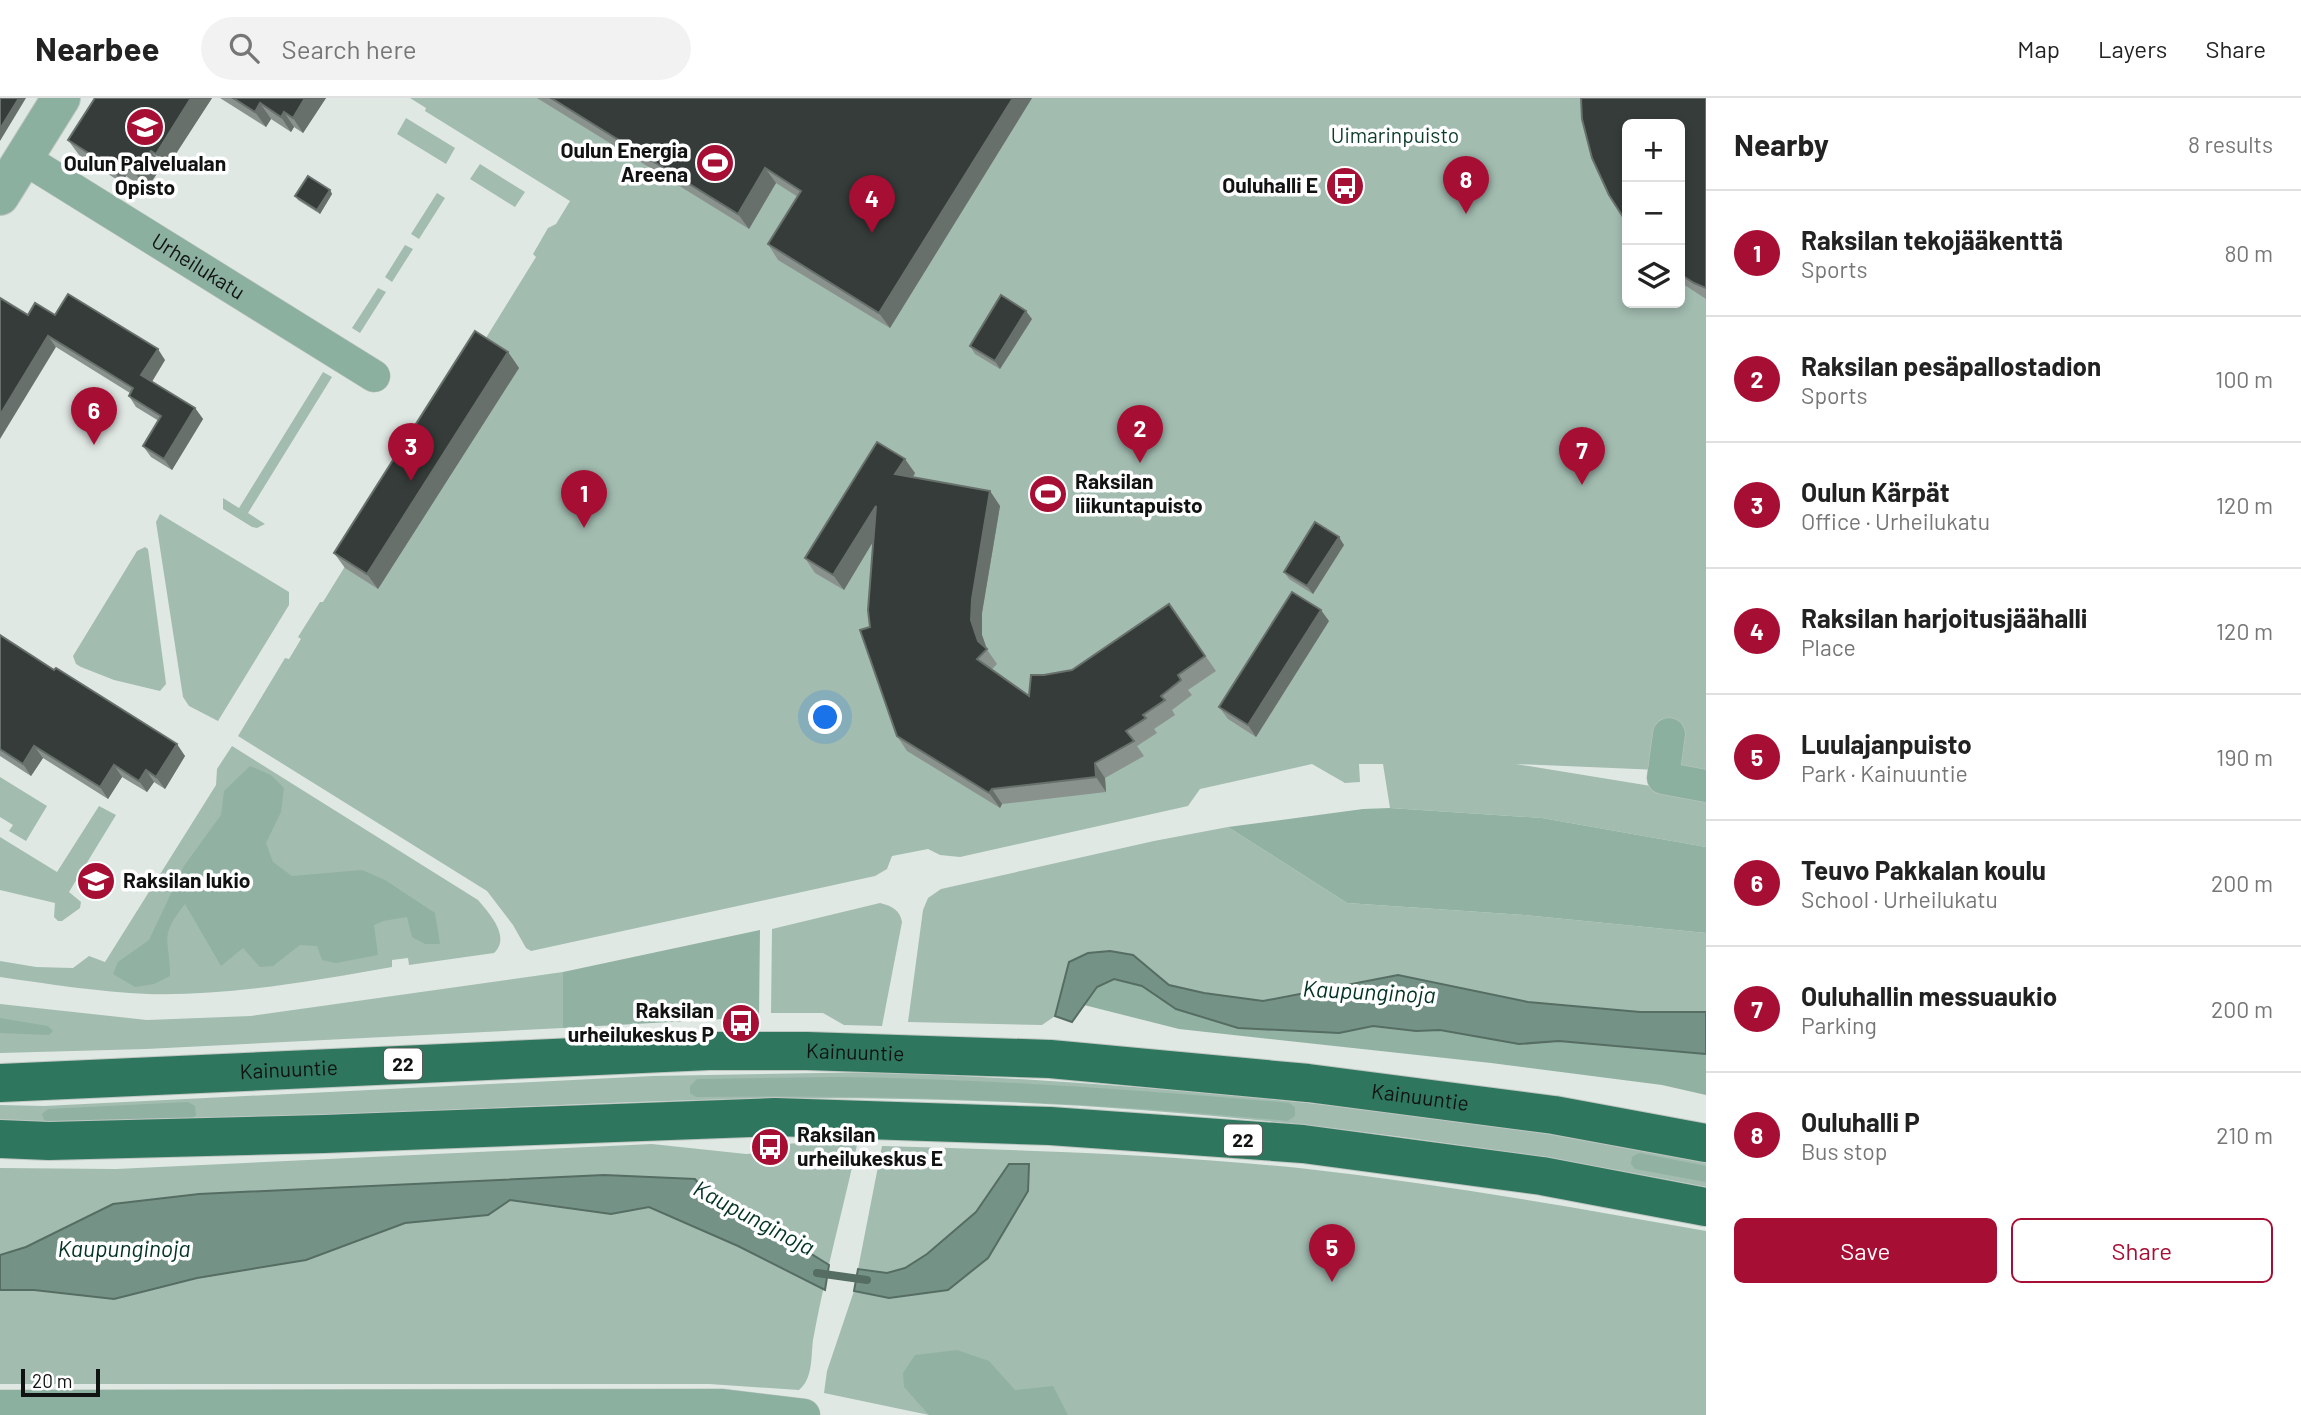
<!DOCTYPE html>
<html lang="en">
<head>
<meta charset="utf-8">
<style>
  :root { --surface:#fff; --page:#f2f2f2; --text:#222; --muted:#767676; --line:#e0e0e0; --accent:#a70e34 }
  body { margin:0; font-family:Barlow,sans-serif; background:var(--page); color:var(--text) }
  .controls { position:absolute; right:21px; top:21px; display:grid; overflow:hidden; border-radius:10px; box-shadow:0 4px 10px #0003 }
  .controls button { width:63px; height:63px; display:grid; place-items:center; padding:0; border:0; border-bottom:2px solid var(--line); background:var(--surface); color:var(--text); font:35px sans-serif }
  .scale { position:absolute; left:21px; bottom:18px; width:79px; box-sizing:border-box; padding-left:7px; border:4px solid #101311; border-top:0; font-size:19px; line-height:24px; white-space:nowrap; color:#101311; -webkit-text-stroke:5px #fff; paint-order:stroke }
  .you { position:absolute; left:826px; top:620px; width:24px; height:24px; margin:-18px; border:5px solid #fff; border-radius:50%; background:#1a73e8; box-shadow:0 0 0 10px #1a73e833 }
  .badge { display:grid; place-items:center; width:46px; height:46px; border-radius:50%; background:var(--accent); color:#fff; font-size:23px; font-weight:700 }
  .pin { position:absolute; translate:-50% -58px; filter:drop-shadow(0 2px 4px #0008) }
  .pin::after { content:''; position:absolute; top:37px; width:24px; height:21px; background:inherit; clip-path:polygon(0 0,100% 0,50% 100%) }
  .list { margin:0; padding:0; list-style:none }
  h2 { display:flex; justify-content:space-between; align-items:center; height:91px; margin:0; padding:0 28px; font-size:30px }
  h2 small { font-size:23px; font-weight:400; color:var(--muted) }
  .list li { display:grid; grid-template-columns:46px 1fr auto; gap:21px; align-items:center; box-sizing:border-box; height:126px; padding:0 28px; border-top:2px solid var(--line) }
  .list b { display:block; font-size:26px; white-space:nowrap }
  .list p { margin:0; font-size:23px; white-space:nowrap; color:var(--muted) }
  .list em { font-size:23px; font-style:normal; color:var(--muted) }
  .actions { display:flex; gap:14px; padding:21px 28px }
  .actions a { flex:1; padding:16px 0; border:2px solid var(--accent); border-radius:10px; text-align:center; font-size:24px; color:var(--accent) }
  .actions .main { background:var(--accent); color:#fff }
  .icon { flex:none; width:38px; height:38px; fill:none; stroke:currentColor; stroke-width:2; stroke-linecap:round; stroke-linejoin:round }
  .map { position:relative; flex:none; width:1706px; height:1317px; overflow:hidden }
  header { display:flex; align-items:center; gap:42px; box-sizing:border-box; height:98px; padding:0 35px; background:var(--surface); border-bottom:2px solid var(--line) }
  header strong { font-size:33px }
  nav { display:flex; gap:38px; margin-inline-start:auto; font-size:24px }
  .search { width:490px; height:63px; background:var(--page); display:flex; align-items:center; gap:18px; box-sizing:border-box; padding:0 24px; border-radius:38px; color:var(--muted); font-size:26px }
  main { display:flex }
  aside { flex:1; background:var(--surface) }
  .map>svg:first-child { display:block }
  .green { fill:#a2bcb0; fill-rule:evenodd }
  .forest { fill:#91b1a3 }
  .water { fill:#749386; stroke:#566d63; stroke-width:2 }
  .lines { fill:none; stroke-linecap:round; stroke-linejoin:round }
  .stream { stroke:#566d63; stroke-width:8 }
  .minor-casing { stroke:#bfc6c2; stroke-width:33 }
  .tertiary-casing { stroke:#bfc6c2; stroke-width:40 }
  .trunk-casing { stroke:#bfc6c2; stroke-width:40 }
  .minor { stroke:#8cb0a0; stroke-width:32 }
  .tertiary { stroke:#8cb0a0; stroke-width:38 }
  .trunk { stroke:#2e765d; stroke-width:38 }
  .wall { fill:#8a928e }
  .shaded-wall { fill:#68706c }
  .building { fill:#353c39; stroke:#68706c; stroke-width:2 }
  .labels { text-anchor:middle; stroke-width:7; stroke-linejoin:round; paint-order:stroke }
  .shield { fill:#fff; stroke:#585a58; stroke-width:2 }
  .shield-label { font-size:19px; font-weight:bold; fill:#101311 }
  .park-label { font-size:21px; fill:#0e3c2c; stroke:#fff }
  .poi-label { font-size:21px; font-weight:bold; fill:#101311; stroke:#fff; text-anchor:end }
  .street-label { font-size:21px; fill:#101311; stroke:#fff }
  .water-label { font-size:23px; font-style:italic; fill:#023223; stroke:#fff }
</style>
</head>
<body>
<header>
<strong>Nearbee</strong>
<div class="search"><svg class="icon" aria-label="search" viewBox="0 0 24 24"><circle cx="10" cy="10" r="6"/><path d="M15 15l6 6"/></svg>Search here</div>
<nav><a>Map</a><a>Layers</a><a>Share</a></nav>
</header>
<main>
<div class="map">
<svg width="1706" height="1317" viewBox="0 0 1706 1317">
  <rect width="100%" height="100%" fill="#e0e8e4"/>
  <g class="green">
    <path d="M410 0H1706V674L1516 666 1706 697V749L1542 720 1390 710 1383 666H1359L1360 684 1345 685 1312 666 1200 691 1188 708 960 759 940 757 928 751 892 758 887 771 875 778 531 853 526 850 513 827 487 793 238 638 285 560 289 561 301 541 298 539 320 504H323L536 159 533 156 548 130 556 126 570 103 425 13 426 10ZM1627 26H1680V205H1627Z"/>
    <polygon points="406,20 455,50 446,66 397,36"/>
    <polygon points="480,66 525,94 515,109 470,81"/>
    <polygon points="437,95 445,100 419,141 411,136"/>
    <polygon points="405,147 413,151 392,184 385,179"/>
    <polygon points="378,190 386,194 360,235 352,230"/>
    <polygon points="323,274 332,279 248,415 265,426 257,430 252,429 223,411 223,400 239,410"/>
    <polygon points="160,416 289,494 289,507 218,623 189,608 183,599 156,424"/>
    <polygon points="145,449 148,451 165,578 166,586 160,593 114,582 81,569 76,566 73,558 137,453"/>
    <path d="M232 648 478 802C490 816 511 839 494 855L409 867 408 860 392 862V869C312 883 230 898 148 896 99 894 49 886 0 879V863L36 869 73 870 89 858 105 864 216 687 217 671Z"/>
    <polygon points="0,679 47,708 26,743 9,733 13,727 0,719"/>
    <polygon points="99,708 116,717 69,794 81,804 80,810 62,823 58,823 54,819 55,805 0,792 0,739 57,774"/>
    <polygon points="1228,729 1347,805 1524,817 1706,835 1706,914 1640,914 1528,904 1398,877 1263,903 1204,895 1169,887 1133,857 1069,864 1055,918 1042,927 908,924 923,812 928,800 941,791 1154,743"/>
    <path d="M880 805C892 808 900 812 902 824L882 928 844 927 823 915H771L772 831Z"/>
    <polygon points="563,874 563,930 146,951 0,955 0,906 147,922 251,918"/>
    <path d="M877 974C1156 985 1431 1012 1706 1062V1089C1456 1040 1201 1009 946 1002 719 995 493 1011 267 1021 178 1025 89 1025 0 1027V1007L44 1008 653 978Z"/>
    <path d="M816 1044H839L857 1047C843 1112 825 1176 813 1242 811 1258 813 1281 799 1292L709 1286H0V1070L116 1071 652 1046 746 1056 783 1054 784 1046Z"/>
    <path d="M882 1048C1021 1052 1160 1056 1299 1070 1435 1085 1571 1109 1706 1133V1317H929L824 1295 827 1273 854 1193 889 1200 1010 1122 1028 1093 1009 1066 976 1114 927 1156 905 1170 887 1175 858 1171Z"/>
  </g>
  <g class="forest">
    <path d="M250 668 271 677 284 690 281 714 266 745 273 764 292 778 362 772 385 782 435 815 440 846H425L412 839 407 819 383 823 374 827 378 857 336 865 322 862 317 848 300 847 273 868 260 869 243 850 221 868 185 806C158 840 170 840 170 878L154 886 135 889 113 876 118 864 149 842 184 768 221 717 224 693Z"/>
    <polygon points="1390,710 1542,720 1706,749 1706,835 1524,817 1347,805 1228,729 1363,711"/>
    <polygon points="760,832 759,919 563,930 563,874"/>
    <polygon points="1114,881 1142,888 1176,911 1268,932 1339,935 1373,928 1416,933 1440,932 1519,946 1559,943 1706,956 1706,997 1662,987 1491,965 1179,931 1084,907 1097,889"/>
    <polygon points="0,920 48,928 53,933 49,937 0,935"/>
    <path d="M838 979C989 981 1139 992 1289 1005L1295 1009V1018L1288 1023C1091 1004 894 996 696 999L690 995V988L697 981Z"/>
    <polygon points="188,1004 195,1008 196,1017 191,1021 50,1025 44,1022 42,1016 48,1011"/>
    <polygon points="1639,1055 1706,1068 1706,1084 1635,1071 1631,1066 1632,1059"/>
    <polygon points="957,1252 989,1263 1015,1292 1053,1288 1068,1317 929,1317 904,1289 903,1275 915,1257"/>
  </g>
  <g class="water">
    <polygon points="1110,853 1133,857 1169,887 1204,895 1263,903 1398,877 1528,904 1640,914 1706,914 1706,956 1559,943 1519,946 1440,932 1416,933 1373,928 1339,935 1238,930 1176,911 1142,888 1114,881 1097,889 1072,924 1055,918 1069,864 1088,855"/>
    <polygon points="1009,1066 1029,1066 1028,1093 988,1160 948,1192 889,1200 854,1193 858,1171 887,1175 905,1170 927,1156 976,1114"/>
    <polygon points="604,1077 695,1081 722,1113 760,1124 829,1167 825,1192 738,1148 649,1109 611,1116 510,1102 488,1117 405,1125 306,1162 197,1180 114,1201 34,1192 0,1192 0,1157 26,1149 113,1106 199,1096"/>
  </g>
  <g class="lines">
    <polyline class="stream" points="817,1175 867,1182"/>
    <defs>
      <g id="minor">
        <path id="s1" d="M23 60 374 278"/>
        <polyline points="1669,636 1663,680 1706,688"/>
        <polyline points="0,1308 721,1307 804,1317"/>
      </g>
      <polyline id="tertiary" points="0,98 61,0"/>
      <g id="trunk">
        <path id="s2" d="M0 985 709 953H807L1050 961 1308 985 1554 1017 1706 1045"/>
        <polyline points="0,1041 49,1043 324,1036 775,1019 1050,1028 1303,1046 1542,1078 1706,1109"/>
      </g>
    </defs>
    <use href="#minor" class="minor-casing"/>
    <use href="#tertiary" class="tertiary-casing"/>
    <use href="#trunk" class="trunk-casing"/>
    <use href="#minor" class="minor"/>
    <use href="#tertiary" class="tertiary"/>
    <use href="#trunk" class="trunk"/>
  </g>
  <g class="wall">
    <polygon points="95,0 212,0 166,71 162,68 146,92 126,78 122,85 79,57 68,42"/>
    <polygon points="220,0 326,0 303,35 294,29 291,34 271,21 266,29"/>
    <polygon points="537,0 1032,0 890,230 778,162 768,146 798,99 776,85 749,131"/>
    <polygon points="1706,0 1706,201 1680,184 1680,26"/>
    <polygon points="330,92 332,96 320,116 298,102 295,98"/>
    <polygon points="28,217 55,217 165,262 152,284 195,310 203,321 172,372 151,359 143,348 159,323 136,309 129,298 130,295 56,249"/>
    <polygon points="1032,221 1000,271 975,256 970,248"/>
    <polygon points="508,254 519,270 378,491 345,470 334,455"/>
    <polygon points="915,375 913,379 990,393 1000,408 982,515 982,537 986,550 997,566 992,571 1029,598 1044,577 1072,572 1169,506 1216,573 1188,592 1192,597 1172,612 1175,617 1154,631 1157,635 1137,648 1144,658 1105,680 1106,694 1002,706 1000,710 907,653 897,638 870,529 873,444 844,492 815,475 805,460"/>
    <polygon points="1344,447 1313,496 1289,481 1284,474"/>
    <polygon points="1329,523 1256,639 1228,621 1219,609"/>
    <polygon points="0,537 185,658 165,691 154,684 147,694 122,679 108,701 43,660 31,678 0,658"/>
  </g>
  <g class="shaded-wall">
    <polygon points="19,0 26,0 0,43 0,31"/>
    <polygon points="191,0 212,0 166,71 156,56"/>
    <polygon points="305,0 326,0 303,35 293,20"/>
    <polygon points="1013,0 1032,0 890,230 879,215"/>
    <polygon points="260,5 271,21 266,29 255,14"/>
    <polygon points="284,14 294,29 291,34 281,19"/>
    <polygon points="151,53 162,68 146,92 136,76"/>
    <polygon points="116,63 126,78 122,85 112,70"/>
    <polygon points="765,70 776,85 749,131 738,116"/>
    <polygon points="330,92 332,96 320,116 317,112"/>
    <polygon points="1026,213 1032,221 1000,271 995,263"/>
    <polygon points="48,238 56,249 0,341 0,317"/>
    <polygon points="158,251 165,262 149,288 141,277"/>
    <polygon points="508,254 519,270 378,491 367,476"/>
    <polygon points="195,310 203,321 172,372 164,361"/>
    <polygon points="905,361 915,375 906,391 895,376"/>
    <polygon points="990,393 1000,408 982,515 982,537 987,551 978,543 971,522 972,501"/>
    <polygon points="876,408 886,422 844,492 833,477"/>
    <polygon points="1339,439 1344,447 1313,496 1307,488"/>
    <polygon points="1321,512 1329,523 1256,639 1248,627"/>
    <polygon points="177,646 185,658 165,691 156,679"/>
    <polygon points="34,648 43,660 31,678 23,666"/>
    <polygon points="1095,665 1105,680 1106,694 1096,679"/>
    <polygon points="114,667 122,679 108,701 100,689"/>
    <polygon points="146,672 154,684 147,694 139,683"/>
    <polygon points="992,691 1002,706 1000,710 989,695"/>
  </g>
  <g class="building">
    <polygon points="0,0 19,0 0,31"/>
    <polygon points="95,0 191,0 156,56 151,53 136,76 116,63 112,70 68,42"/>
    <polygon points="233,0 305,0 293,20 284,14 281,19 260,5 255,14"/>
    <polygon points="551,0 1013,0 879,215 768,146 801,93 765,70 738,116"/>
    <polygon points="1581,0 1706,0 1706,190 1694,185 1680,176 1680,26 1627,26 1627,125 1609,97 1592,60 1582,21"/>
    <polygon points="308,78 330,92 317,112 295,98"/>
    <polygon points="68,196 158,251 141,277 195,310 164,361 143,348 161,318 129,298 133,290 48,238 0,317 0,200 28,217 35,205 55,217"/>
    <polygon points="1001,197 1026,213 995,263 970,248"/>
    <polygon points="475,233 508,254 367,476 334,455"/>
    <polygon points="877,344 905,361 895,376 990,393 972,501 971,522 978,543 987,551 977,561 1029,598 1031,577 1044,577 1072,572 1169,506 1205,558 1178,577 1181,582 1161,598 1165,602 1143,617 1146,620 1126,633 1134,643 1095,665 1096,679 992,691 989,695 897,638 860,532 870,529 868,512 876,408 833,477 805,460"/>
    <polygon points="1315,424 1339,439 1307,488 1284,474"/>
    <polygon points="1292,494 1321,512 1248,627 1219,609"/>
    <polygon points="0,537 54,572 56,570 177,646 156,679 146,672 139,683 114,667 100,689 34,648 23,666 0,651"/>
  </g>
  <defs>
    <symbol id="school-disc" viewBox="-11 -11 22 22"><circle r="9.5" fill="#a70e34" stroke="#fff"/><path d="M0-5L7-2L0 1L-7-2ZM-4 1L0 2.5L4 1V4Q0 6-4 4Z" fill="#fff"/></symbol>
    <symbol id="stadium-disc" viewBox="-11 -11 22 22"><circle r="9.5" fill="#a70e34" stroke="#fff"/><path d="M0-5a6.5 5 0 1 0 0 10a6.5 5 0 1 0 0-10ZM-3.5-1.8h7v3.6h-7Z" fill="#fff"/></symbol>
    <symbol id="bus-disc" viewBox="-11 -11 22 22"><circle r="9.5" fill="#a70e34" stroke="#fff"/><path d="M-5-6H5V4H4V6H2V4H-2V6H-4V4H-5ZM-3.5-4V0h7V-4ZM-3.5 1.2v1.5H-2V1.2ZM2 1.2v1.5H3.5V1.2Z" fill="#fff"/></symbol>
  </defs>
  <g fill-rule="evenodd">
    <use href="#school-disc" x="123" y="7" width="44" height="44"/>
    <use href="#stadium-disc" x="693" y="43" width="44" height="44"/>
    <use href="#bus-disc" x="1323" y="66" width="44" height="44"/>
    <use href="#stadium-disc" x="1026" y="374" width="44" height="44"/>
    <use href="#school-disc" x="74" y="761" width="44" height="44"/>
    <use href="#bus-disc" x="719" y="903" width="44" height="44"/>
    <use href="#bus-disc" x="748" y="1027" width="44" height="44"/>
  </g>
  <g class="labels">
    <g class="shield">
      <rect x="384" y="950.5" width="38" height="31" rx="5"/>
      <rect x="1224" y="1026.5" width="38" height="31" rx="5"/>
    </g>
    <g class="shield-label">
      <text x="403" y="973">22</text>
      <text x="1243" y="1049">22</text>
    </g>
    <g class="park-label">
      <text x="1395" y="45">Uimarinpuisto</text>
    </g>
    <g class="poi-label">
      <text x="688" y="60">Oulun Energia<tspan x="688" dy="24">Areena</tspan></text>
      <text x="145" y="73" text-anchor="middle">Oulun Palvelualan<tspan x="145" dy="24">Opisto</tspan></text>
      <text x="1318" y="95">Ouluhalli E</text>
      <text x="1075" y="391" text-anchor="start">Raksilan<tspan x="1075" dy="24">liikuntapuisto</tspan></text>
      <text x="123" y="790" text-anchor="start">Raksilan lukio</text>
      <text x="714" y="920">Raksilan<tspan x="714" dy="24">urheilukeskus P</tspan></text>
      <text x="797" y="1044" text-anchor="start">Raksilan<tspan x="797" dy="24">urheilukeskus E</tspan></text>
    </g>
    <g class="street-label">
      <text dy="7" stroke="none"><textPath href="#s1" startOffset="206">Urheilukatu</textPath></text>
      <text dy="7" stroke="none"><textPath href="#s2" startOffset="856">Kainuuntie</textPath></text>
      <text dy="7" stroke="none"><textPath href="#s2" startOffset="289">Kainuuntie</textPath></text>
      <text dy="7" stroke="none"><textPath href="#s2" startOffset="1423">Kainuuntie</textPath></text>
    </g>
    <g class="water-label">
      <text transform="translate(1369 894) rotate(3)" y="8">Kaupunginoja</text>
      <text transform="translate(754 1120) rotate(28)" y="8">Kaupunginoja</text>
      <text x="124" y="1159">Kaupunginoja</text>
    </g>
  </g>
</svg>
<div class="controls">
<button>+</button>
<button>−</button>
<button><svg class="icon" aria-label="layers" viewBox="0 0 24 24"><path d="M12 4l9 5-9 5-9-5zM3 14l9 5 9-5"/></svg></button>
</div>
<div class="scale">20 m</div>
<div class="you"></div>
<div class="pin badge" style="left:584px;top:430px">1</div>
<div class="pin badge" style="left:1140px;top:365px">2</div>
<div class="pin badge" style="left:411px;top:383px">3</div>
<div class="pin badge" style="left:872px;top:135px">4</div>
<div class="pin badge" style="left:1332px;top:1184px">5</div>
<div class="pin badge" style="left:94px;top:347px">6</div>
<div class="pin badge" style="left:1582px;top:387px">7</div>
<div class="pin badge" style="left:1466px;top:116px">8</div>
</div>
<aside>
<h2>Nearby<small>8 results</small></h2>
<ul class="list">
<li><span class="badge">1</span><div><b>Raksilan tekojääkenttä</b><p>Sports</p></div><em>80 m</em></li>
<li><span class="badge">2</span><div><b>Raksilan pesäpallostadion</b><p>Sports</p></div><em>100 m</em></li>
<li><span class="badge">3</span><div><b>Oulun Kärpät</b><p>Office · Urheilukatu</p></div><em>120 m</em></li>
<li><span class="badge">4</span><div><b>Raksilan harjoitusjäähalli</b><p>Place</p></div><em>120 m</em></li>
<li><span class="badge">5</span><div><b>Luulajanpuisto</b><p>Park · Kainuuntie</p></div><em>190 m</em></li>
<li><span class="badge">6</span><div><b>Teuvo Pakkalan koulu</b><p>School · Urheilukatu</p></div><em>200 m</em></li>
<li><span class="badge">7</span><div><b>Ouluhallin messuaukio</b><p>Parking</p></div><em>200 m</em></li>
<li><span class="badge">8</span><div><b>Ouluhalli P</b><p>Bus stop</p></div><em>210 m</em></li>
</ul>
<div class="actions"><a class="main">Save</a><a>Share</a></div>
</aside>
</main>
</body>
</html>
